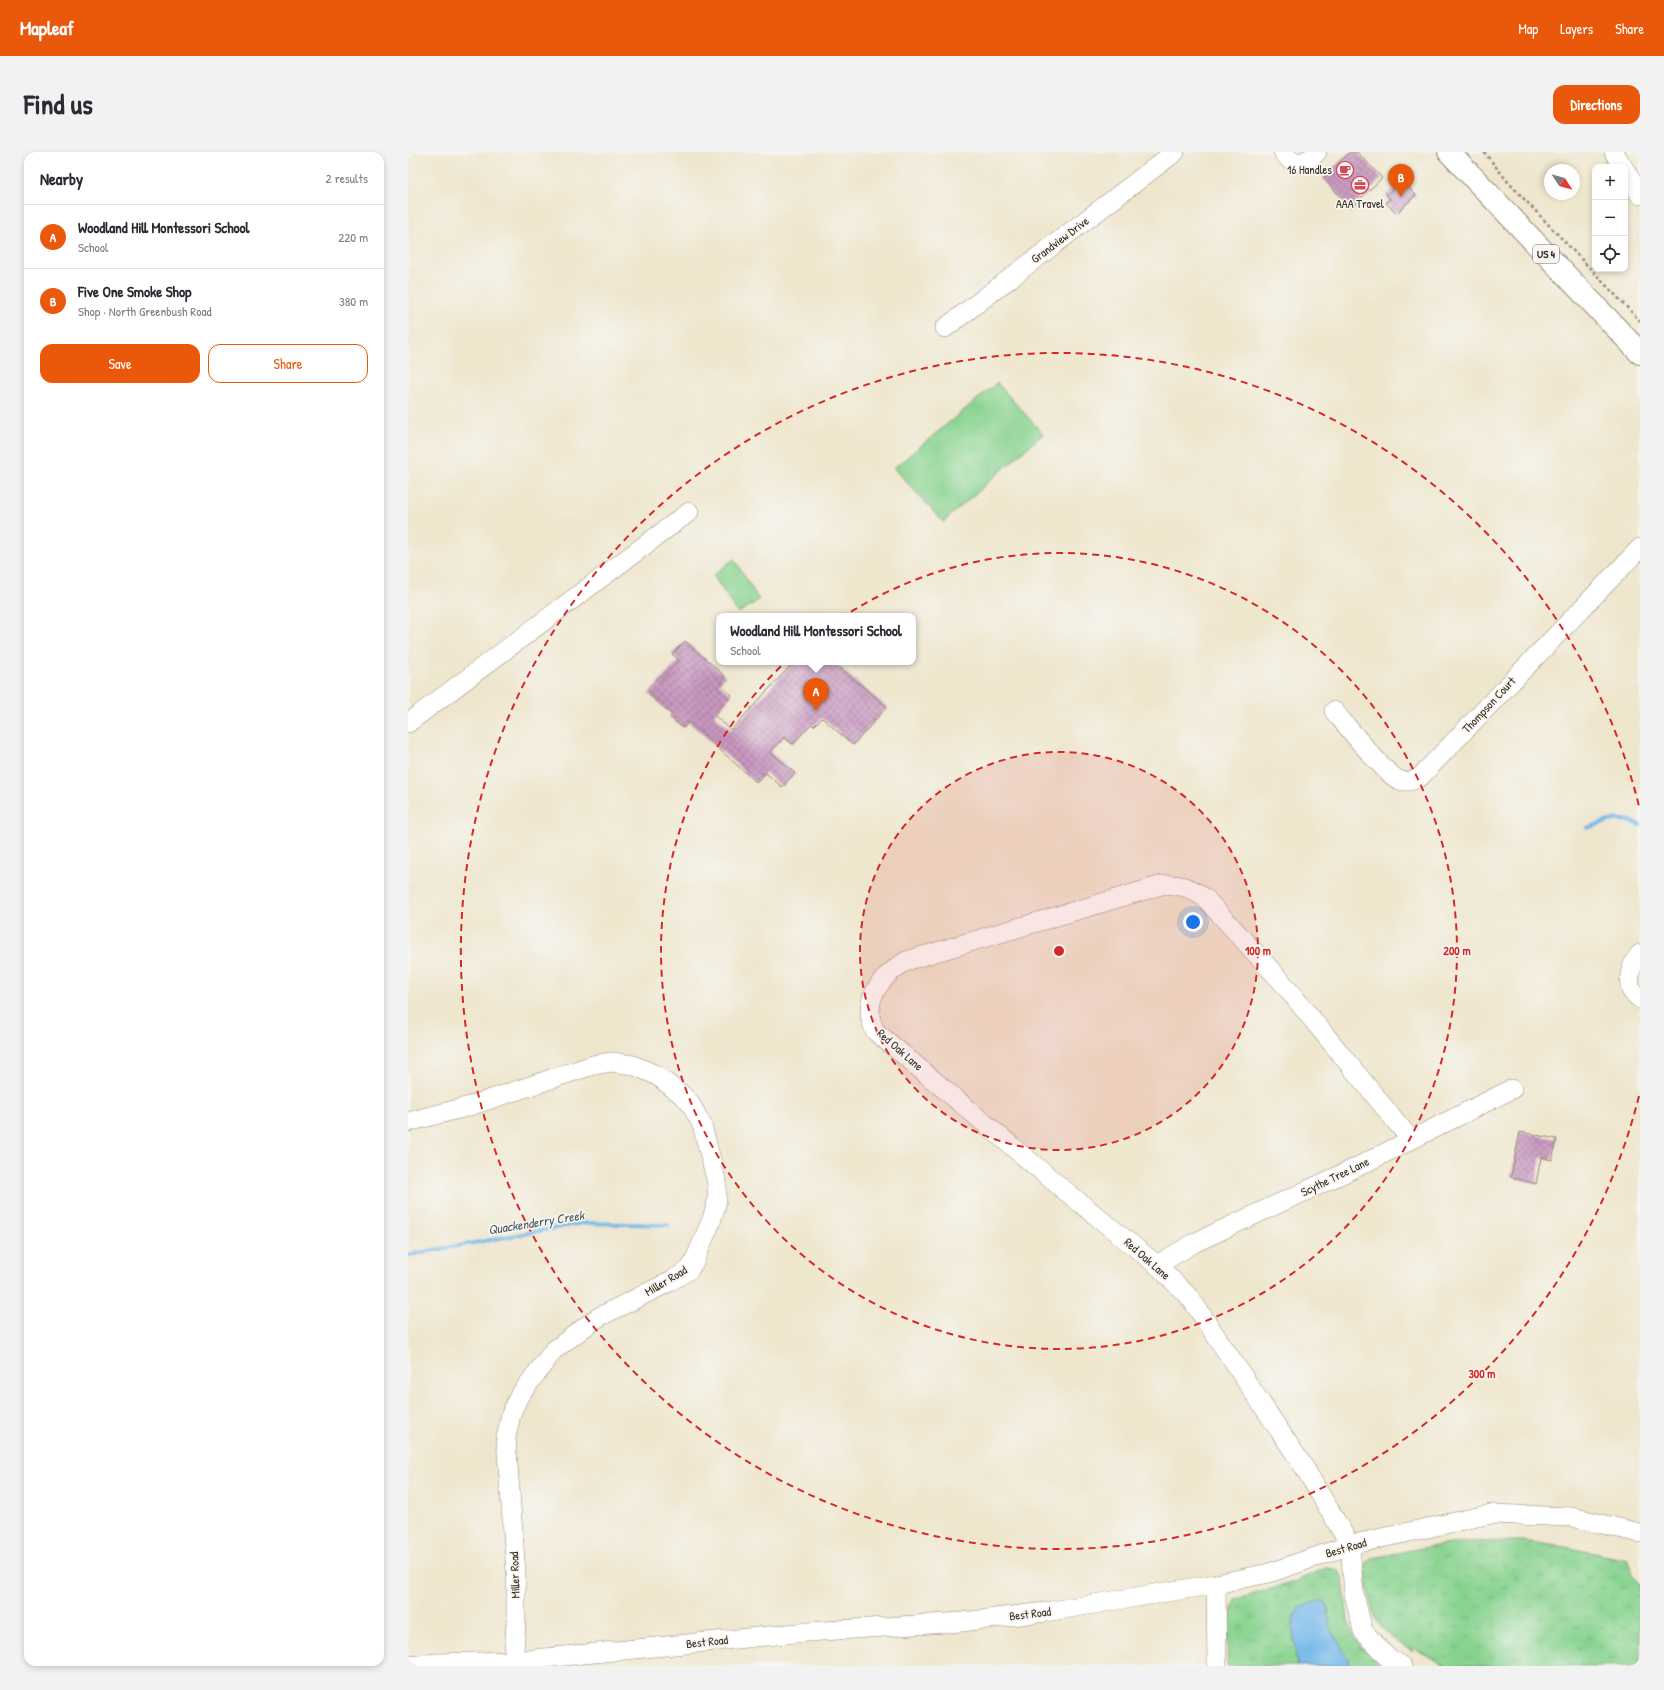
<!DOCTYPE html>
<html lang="en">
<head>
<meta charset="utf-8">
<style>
  :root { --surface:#fff; --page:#f2f2f3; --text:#2b2b33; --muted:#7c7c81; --line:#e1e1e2; --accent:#ea580c }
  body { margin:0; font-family:"Patrick Hand",sans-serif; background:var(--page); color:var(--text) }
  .controls { position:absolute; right:12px; top:12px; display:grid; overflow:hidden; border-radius:8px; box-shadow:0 2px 6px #0003 }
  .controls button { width:36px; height:36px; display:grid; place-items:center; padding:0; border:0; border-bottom:1px solid var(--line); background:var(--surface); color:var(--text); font:20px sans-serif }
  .compass { position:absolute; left:1136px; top:12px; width:36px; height:36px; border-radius:50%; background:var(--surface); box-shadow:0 2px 6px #0003; rotate:126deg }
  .you { position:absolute; left:785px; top:770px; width:14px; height:14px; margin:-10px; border:3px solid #fff; border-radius:50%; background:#1a73e8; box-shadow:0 0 0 6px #1a73e833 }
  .badge { display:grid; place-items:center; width:26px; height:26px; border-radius:50%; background:var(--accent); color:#fff; font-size:13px; font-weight:700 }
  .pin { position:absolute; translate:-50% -33px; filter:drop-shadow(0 1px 2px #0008) }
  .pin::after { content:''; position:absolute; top:21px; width:14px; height:12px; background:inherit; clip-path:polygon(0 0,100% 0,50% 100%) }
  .popup { position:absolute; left:308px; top:461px; width:200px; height:52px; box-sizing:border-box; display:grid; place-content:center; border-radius:8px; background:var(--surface); filter:drop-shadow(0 1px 3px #0005); font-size:13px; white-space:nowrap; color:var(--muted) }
  .popup b { font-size:15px; color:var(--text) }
  .popup::after { content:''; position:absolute; left:50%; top:100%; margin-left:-8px; border:8px solid transparent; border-top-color:var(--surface) }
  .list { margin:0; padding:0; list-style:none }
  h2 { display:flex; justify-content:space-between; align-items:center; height:52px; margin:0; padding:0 16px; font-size:17px }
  h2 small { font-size:13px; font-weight:400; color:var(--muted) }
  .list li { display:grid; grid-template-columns:26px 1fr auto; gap:12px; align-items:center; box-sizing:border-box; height:64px; padding:0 16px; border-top:1px solid var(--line) }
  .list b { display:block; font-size:15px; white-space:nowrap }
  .list p { margin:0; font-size:13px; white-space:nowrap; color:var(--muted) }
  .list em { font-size:13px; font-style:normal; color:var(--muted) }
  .actions { display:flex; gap:8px; padding:12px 16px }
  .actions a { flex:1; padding:9px 0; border:1px solid var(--accent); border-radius:12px; text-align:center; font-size:14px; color:var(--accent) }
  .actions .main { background:var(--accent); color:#fff }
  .icon { flex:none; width:22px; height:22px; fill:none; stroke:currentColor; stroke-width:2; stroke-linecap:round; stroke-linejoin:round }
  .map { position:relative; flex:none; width:1232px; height:1514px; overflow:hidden; border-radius:12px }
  header { display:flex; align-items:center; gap:24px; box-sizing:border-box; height:56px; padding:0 20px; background:var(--accent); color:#fff }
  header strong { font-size:19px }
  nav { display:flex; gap:22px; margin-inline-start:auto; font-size:14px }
  .intro { display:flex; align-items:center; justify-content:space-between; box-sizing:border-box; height:96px; padding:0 24px }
  h1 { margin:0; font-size:28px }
  .button { padding:10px 18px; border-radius:12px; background:var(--accent); color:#fff; font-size:14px; font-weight:700 }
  main { display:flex; gap:24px; padding:0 24px }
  aside { flex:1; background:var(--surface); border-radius:12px; box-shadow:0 2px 6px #0003 }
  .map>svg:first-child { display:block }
  .grass { fill:url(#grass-tufts); stroke:#627e56 }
  .pitch { fill:#88d38f; stroke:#627e56 }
  .water { fill:#72b7e9; stroke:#567084 }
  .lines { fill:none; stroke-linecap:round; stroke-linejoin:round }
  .stream { stroke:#72b7e9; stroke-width:4 }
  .building { fill:url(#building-cross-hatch) }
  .minor-casing { stroke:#958876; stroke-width:20 }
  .major-casing { stroke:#958876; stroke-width:24 }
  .path { stroke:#958876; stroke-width:2.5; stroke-dasharray:3 3; stroke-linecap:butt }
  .minor { stroke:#fff; stroke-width:19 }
  .major { stroke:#fff; stroke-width:22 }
  .ring { fill:none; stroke:#d62828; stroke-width:2; stroke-dasharray:7 5 }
  .labels { text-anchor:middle; stroke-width:3.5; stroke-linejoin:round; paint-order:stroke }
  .shield { fill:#f6f6f2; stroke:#73675e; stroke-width:1 }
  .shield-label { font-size:11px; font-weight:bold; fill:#3b2a1e }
  .poi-label { font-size:12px; fill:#3b2a1e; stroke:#f6f6f2; text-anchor:end }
  .street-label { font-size:12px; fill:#3b2a1e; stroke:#f6f6f2 }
  .water-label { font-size:13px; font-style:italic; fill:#4c545b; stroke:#f6f6f2 }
  .centre { fill:#d62828; stroke:#f6f6f2; stroke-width:2 }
  .ring-label { font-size:12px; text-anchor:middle; font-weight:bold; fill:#d62828; stroke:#f6f6f2; stroke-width:3.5; stroke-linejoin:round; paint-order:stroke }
</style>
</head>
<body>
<header>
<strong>Mapleaf</strong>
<nav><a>Map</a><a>Layers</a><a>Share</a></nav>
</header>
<div class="intro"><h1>Find us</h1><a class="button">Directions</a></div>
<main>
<aside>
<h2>Nearby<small>2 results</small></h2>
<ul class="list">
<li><span class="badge">A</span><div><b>Woodland Hill Montessori School</b><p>School</p></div><em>220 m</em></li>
<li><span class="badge">B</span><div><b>Five One Smoke Shop</b><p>Shop · North Greenbush Road</p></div><em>380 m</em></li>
</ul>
<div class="actions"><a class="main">Save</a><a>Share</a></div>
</aside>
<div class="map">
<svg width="1232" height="1514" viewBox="0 0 1232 1514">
  <defs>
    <pattern id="grass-tufts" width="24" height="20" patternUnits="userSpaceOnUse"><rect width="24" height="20" fill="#88d38f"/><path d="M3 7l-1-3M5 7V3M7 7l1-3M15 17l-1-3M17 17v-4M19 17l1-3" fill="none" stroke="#76b57b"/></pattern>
    <pattern id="building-cross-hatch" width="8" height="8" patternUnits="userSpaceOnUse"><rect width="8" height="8" fill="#c897c0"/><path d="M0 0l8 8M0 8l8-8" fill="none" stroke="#a47b9b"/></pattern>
  </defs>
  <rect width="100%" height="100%" fill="#f6f6f2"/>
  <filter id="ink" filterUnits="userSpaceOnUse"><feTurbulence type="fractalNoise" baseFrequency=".025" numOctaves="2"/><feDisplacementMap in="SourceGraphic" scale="8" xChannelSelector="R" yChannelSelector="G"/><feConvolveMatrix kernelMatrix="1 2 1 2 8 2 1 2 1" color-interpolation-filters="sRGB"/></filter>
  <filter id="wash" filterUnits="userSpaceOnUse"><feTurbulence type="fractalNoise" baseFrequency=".012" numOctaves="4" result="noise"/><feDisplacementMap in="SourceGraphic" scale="16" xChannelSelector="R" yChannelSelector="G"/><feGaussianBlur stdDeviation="0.9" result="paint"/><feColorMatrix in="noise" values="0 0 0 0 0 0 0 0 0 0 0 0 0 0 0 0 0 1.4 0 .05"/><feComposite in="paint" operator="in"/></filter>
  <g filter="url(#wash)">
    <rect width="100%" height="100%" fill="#efe6ce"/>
    <g class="grass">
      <path d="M1114 1389 1157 1395 1220 1408 1224 1423 1232 1431V1514H1038L1006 1496 1004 1499C961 1473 964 1461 957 1415L960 1409 966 1406 1008 1397 1055 1390Z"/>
      <path d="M918 1416 927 1417 931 1420 935 1427 940 1469 948 1488 955 1497 983 1514H941C940 1502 926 1487 922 1473 920 1467 920 1460 920 1454L884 1469 889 1514H819L820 1471 827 1448 889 1429Z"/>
    </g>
    <g class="pitch">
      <polygon points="589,231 635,282 535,370 486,316"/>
      <polygon points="326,407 351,448 330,461 305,423"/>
    </g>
    <path class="water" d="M910 1449H917C921 1457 920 1465 922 1473 927 1487 940 1502 941 1514H889L884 1469 891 1456Z"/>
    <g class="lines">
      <g class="stream">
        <path d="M1179 676C1201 669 1210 663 1232 673"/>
        <polyline points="0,1103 175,1071 260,1073"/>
      </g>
    </g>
    <g id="blocks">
      <g class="building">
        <polygon points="942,0 949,0 974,26 943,56 915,26"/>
        <polygon points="994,29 1008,43 989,61 978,51 982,47 978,43"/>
        <polygon points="277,489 317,524 311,532 324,543 306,563 323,578 386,510 425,510 479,555 445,593 414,566 406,574 403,572 385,592 376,585 362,600 387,621 374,635 358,621 348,630 281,570 275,576 262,565 264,563 241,542 271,508 264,502"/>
        <polygon points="1112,980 1149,987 1144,1008 1133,1005 1128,1032 1103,1025"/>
      </g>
    </g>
  </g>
  <g filter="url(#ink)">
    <use href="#blocks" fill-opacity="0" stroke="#958876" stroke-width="1"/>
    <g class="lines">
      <defs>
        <g id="minor">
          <polyline points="875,0 881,7 891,11 902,7 909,0"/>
          <polyline points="1206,0 1215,15"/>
          <polyline points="1217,18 1232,43"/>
          <polyline points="537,176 767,0"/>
          <path d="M926 559C938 573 978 623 991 628 999 631 1005 629 1012 625L1232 396"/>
          <polyline points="0,571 281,360"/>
          <path d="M1232 802C1224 810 1219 826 1223 838 1224 841 1229 844 1232 847"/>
          <polyline points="0,970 62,954 185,913 204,910 225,913 248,923 273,942 282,951 294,973 309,1031 309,1049 304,1067 286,1110 281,1118 261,1130 189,1166 146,1198 111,1244 103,1262 98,1286 108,1421 108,1471 105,1514"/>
          <polyline points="749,1113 786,1091 947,1016 1104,937"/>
          <polyline points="808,1432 809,1514"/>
          <polyline points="0,1514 29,1511 106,1509 399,1480 554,1470 637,1460 808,1432 861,1421 942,1393 1083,1362 1164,1365 1232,1381"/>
          <path d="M994 1514 979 1505 955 1479 946 1442 942 1393 896 1315 783 1147 749 1113 650 1033 467 879C452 848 474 824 498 809L754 733C774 732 783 736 798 747L873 829 1003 988"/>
        </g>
        <polyline id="major" points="1041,0 1232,201"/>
      </defs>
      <use href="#minor" class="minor-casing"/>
      <use href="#major" class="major-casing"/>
      <polyline class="path" points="1076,0 1100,30 1232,169"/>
      <use href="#minor" class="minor"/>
      <use href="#major" class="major"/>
    </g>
  </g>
  <circle cx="651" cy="799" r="199" fill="#d62828" fill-opacity=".12"/>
  <g class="ring">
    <circle cx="651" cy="799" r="199"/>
    <circle cx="651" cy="799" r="398"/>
    <path d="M1231 944A598 598 0 1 1 1231 654"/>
  </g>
  <defs>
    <symbol id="cafe-ring" viewBox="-11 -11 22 22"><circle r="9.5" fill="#f6f6f2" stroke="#d1495b" stroke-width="1.5"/><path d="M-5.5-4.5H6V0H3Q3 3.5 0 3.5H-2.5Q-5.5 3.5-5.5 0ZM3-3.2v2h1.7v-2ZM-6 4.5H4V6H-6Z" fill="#d1495b"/></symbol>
    <symbol id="office-ring" viewBox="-11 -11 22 22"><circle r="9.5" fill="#f6f6f2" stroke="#d1495b" stroke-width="1.5"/><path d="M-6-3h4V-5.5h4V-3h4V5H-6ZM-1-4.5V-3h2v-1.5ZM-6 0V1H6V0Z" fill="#d1495b"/></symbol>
  </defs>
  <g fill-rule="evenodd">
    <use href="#cafe-ring" x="927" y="8" width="20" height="20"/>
    <use href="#office-ring" x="942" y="23" width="20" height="20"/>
  </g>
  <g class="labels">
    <rect class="shield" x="1125" y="93" width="26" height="18" rx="3"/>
    <g class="shield-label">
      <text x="1138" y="106">US 4</text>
    </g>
    <g class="poi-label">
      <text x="924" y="22">16 Handles</text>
      <text x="952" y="56" text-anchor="middle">AAA Travel</text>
    </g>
    <g class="street-label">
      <text transform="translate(652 88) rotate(-37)" y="4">Grandview Drive</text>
      <text transform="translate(1081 553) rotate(-47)" y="4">Thompson Court</text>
      <text transform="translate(492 898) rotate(41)" y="4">Red Oak Lane</text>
      <text transform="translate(927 1025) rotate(-26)" y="4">Scythe Tree Lane</text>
      <text transform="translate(739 1107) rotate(41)" y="4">Red Oak Lane</text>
      <text transform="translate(258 1129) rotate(-31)" y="4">Miller Road</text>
      <text transform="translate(938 1396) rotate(-16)" y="4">Best Road</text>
      <text transform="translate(107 1423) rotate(-92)" y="4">Miller Road</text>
      <text transform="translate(622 1462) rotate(-7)" y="4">Best Road</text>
      <text transform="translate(299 1490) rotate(-6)" y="4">Best Road</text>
    </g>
    <g class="water-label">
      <text transform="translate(128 1070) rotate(-9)" y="5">Quackenderry Creek</text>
    </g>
  </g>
  <circle cx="651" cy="799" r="6" class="centre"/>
  <g class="ring-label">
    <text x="850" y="803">100 m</text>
    <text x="1049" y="803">200 m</text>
    <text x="1074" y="1226">300 m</text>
  </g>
</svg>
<div class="controls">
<button>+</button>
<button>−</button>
<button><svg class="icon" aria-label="locate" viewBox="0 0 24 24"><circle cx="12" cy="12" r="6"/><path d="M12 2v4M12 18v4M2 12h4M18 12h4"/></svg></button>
</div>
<svg class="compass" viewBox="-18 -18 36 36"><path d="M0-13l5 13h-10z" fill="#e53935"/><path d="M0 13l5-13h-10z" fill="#7c7c81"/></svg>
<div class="you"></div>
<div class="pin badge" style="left:408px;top:559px">A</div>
<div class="popup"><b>Woodland Hill Montessori School</b>School</div>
<div class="pin badge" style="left:993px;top:45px">B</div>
</div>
</main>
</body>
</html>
